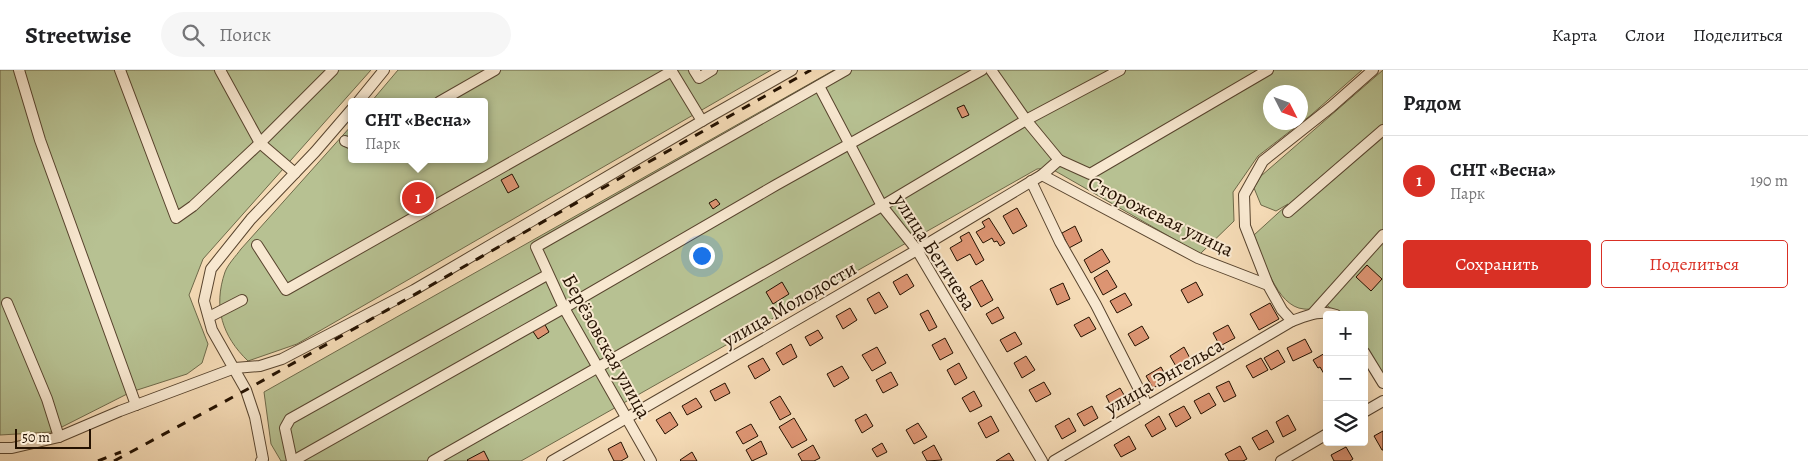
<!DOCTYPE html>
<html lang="ru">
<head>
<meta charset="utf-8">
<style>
  :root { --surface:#fff; --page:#f6f6f6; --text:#202124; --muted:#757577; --line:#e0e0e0; --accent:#d93025 }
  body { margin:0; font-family:Alegreya,serif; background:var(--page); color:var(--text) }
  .controls { position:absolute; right:15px; bottom:15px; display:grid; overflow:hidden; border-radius:5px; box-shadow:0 5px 20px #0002 }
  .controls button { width:45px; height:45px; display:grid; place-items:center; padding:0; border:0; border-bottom:1px solid var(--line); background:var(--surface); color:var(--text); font:25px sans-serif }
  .compass { position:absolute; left:1263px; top:15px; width:45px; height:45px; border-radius:50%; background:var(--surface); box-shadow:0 5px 20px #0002; rotate:132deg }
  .scale { position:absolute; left:15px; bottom:12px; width:76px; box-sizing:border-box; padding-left:5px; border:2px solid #241100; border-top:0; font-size:14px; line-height:18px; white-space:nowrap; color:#241100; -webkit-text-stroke:4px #f8e8d0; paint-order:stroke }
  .you { position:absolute; left:701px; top:185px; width:18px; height:18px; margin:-12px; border:4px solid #fff; border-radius:50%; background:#1a73e8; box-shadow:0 0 0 8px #1a73e833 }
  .badge { display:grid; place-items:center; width:32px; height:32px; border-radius:50%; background:var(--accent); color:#fff; font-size:16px; font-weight:700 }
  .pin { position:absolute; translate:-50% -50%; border:2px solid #fff; box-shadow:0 1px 5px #0006 }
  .popup { position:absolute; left:348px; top:28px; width:140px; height:65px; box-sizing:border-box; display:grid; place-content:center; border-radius:5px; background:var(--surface); filter:drop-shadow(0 1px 4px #0005); font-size:16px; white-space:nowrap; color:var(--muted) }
  .popup b { font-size:19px; color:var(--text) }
  .popup::after { content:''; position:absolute; left:50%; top:100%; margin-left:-10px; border:10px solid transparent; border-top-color:var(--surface) }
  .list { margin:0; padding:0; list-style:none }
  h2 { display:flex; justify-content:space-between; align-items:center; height:65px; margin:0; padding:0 20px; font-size:21px }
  h2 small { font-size:16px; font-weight:400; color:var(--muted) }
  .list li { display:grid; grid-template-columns:32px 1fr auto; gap:15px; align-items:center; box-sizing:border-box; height:90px; padding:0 20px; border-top:1px solid var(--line) }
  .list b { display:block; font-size:19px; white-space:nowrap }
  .list p { margin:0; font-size:16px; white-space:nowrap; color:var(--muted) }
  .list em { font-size:16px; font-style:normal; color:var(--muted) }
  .actions { display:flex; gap:10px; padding:15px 20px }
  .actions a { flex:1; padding:11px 0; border:1px solid var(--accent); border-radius:5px; text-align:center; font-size:18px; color:var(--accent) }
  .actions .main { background:var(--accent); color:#fff }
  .icon { flex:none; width:28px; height:28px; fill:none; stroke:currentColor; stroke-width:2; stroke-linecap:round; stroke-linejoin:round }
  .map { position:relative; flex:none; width:1383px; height:391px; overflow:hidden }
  header { display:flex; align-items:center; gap:30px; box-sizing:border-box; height:70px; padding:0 25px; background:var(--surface); border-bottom:1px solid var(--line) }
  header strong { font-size:24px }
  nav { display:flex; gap:28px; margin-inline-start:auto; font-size:18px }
  .search { width:350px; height:45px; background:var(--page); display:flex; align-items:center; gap:12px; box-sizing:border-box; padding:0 18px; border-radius:28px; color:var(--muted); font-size:19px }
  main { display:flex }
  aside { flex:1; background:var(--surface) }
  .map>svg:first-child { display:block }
  .green { fill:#b7c192; stroke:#6e6949; fill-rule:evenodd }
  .building { fill:#dc9472; stroke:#241100 }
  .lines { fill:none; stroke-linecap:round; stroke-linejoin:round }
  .minor-casing { stroke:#58442e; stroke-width:12 }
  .minor { stroke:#f8e8d0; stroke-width:10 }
  .rail { stroke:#241100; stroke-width:3; stroke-dasharray:9 9; stroke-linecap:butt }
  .labels { text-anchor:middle; stroke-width:4; stroke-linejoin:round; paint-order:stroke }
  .street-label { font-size:20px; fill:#241100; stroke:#f8e8d0 }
</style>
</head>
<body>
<header>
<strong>Streetwise</strong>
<div class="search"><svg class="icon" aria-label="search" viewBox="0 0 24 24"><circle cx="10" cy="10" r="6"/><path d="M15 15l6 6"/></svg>Поиск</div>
<nav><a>Карта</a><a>Слои</a><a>Поделиться</a></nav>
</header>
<main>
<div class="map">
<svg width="1383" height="391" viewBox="0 0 1383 391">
  <rect width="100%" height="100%" fill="#f5dbb6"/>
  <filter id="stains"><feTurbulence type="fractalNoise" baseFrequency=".004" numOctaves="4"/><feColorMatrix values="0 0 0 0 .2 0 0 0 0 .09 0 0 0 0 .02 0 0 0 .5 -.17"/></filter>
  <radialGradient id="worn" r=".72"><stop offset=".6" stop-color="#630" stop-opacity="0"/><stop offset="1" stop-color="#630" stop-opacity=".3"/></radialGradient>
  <g class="green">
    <polygon points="0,0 371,0 203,189 189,225 208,274 202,293 187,304 131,322 52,362 0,365"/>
    <path d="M398 0H771L297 274 248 291C222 266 213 237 225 202 228 194 236 186 241 179L352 55V89H484V32H371Z"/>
    <path d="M834 0H1362L1311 45 1258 86 1233 122 1234 151 1200 184 1050 98 1037 99 521 391H281L271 374 264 322ZM1270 22H1300V52H1270Z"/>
    <path d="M1383 0V313L1364 281V245H1338L1328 236C1321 237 1311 240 1304 239 1276 237 1263 187 1254 165L1288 134 1276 141 1261 135 1254 118 1261 106Z"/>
  </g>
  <g class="building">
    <polygon points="964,35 969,45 962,48 957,38"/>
    <polygon points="512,104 519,117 508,123 501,110"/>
    <polygon points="716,129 720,134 713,139 709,133"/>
    <polygon points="1017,138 1027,156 1013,164 1003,146"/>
    <polygon points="989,148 1005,173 1000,176 997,171 994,172 992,168 983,173 976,162 985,157 982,152"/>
    <polygon points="1075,156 1082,171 1069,178 1062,163"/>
    <polygon points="969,162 984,190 976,195 970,184 957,191 950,178 962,171 960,167"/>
    <polygon points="1102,179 1110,192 1091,203 1084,190"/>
    <polygon points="1367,195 1382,209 1371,221 1356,207"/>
    <polygon points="1107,200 1117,217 1103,225 1094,208"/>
    <polygon points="907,204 914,216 900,225 893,212"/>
    <polygon points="982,210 993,230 981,237 970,217"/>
    <polygon points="782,212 789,224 773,234 766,222"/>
    <polygon points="1196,212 1203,225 1188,233 1181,220"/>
    <polygon points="1063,213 1070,229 1057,235 1050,219"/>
    <polygon points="879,222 888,237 875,244 867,229"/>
    <polygon points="1125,223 1132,235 1117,243 1110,231"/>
    <polygon points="1270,233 1279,249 1259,260 1250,244"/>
    <polygon points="998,237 1004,248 992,254 986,244"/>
    <polygon points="850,238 857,250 843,259 836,246"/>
    <polygon points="928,240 937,257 929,261 920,244"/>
    <polygon points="1089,247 1096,259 1081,267 1074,255"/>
    <polygon points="544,253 549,262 538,269 532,260"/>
    <polygon points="1228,255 1235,268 1220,276 1213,263"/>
    <polygon points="1142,256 1149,268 1135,276 1128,264"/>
    <polygon points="818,260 823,268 810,276 805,267"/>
    <polygon points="1015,262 1022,274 1007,282 1000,270"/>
    <polygon points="945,268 953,283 940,290 932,275"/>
    <polygon points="1305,269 1312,282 1293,291 1287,278"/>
    <polygon points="791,274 797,287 783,295 776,283"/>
    <polygon points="877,277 886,293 872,301 862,285"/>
    <polygon points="1184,277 1191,290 1177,298 1170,286"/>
    <polygon points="1278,280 1285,292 1271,300 1264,288"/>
    <polygon points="1327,282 1327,309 1320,297 1318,298 1313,290"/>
    <polygon points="1026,286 1035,300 1022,308 1014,293"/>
    <polygon points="763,288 770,300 755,309 748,296"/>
    <polygon points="1261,288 1268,300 1253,308 1246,296"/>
    <polygon points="959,293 967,308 955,315 947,300"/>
    <polygon points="842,296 849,308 834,317 827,304"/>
    <polygon points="1161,297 1168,310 1153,318 1146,306"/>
    <polygon points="891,302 898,315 883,323 876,310"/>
    <polygon points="1229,311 1236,326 1224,332 1216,317"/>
    <polygon points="1044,312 1051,324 1036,332 1029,320"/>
    <polygon points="725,313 730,323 715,331 710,321"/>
    <polygon points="1120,318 1127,330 1112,338 1106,326"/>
    <polygon points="974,321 982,336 970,342 962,328"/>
    <polygon points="1209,323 1216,335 1201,344 1194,331"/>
    <polygon points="780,326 791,344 780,350 770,332"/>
    <polygon points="696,328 702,337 687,345 682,336"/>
    <polygon points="1092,336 1098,348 1084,356 1077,344"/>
    <polygon points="1184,336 1191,348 1176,357 1169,344"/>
    <polygon points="670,342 678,355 665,364 656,350"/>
    <polygon points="866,344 873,356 862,363 855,350"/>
    <polygon points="1288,345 1296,360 1283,367 1276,352"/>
    <polygon points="991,346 999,361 986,368 978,353"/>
    <polygon points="1159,346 1166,359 1152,367 1145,355"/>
    <polygon points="794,348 807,370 792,378 779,357"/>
    <polygon points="1069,348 1076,361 1062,369 1055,356"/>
    <polygon points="918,353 927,367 914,374 906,360"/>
    <polygon points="751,354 758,366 743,374 736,362"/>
    <polygon points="1267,360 1274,372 1259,380 1252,368"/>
    <polygon points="1383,361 1383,380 1382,380 1374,366"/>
    <polygon points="1129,366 1136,379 1121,387 1114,375"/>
    <polygon points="761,371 767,384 752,391 746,380"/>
    <polygon points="621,372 628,387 621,391 614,391 608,379"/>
    <polygon points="882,373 887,382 877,387 872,379"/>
    <polygon points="813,375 820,388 814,391 802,391 798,384"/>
    <polygon points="934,375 942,390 927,391 922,382"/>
    <polygon points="1240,376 1247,389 1243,391 1229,391 1225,384"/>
    <polygon points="1346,377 1353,389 1350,391 1334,391 1331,385"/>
    <polygon points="484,381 489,391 468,391 467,390"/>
    <polygon points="692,382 697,391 681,391 680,390"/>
    <polygon points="1009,383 1014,391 996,391"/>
  </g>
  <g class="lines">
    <defs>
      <g id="minor">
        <polyline points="19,0 40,70 136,335"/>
        <polyline points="120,0 176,148 193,136 260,73 333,0"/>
        <polyline points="220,0 260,73 295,103"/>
        <polyline points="671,0 702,51"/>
        <polyline points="694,0 699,8 712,0"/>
        <polyline points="991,0 1026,50 1059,90"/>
        <polyline points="819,16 882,136 917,180 1042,391"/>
        <polyline points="358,32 384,0"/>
        <polyline points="439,32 495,0"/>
        <polyline points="345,71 352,74"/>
        <path d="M1042 105 1198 188 1268 215 1282 240 1292 251C1306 246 1321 239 1336 245"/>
        <polyline points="1031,111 1060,172 1096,235 1147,335"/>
        <polyline points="1288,142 1383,60"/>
        <polyline points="257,175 286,220 672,1"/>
        <polyline points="1268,215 1245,156 1244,125 1263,91 1331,37 1373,0"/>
        <polyline points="7,233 47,329 59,367"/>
        <polyline points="1313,243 1383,165"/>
        <polyline points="209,247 242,230"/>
        <polyline points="1364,282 1383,313"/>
        <polyline points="1364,342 1383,331"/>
        <polyline points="0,378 12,378 59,367 120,341 235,298 260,296 282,289 414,220 702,51 792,0"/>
        <polyline points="261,391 263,389 255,347 246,320 212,260 204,231 211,199 251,149 315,82 352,39"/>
        <polyline points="292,391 285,358 290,349 547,205"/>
        <polyline points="293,391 564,238 776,115 982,0"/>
        <polyline points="433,391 882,136 1026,50 1120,0"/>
        <polyline points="552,391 917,180 1042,105 1059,90 1090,104 1268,0"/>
        <polyline points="651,391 564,238 536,177 846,0"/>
        <polyline points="1054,391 1292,251"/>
        <polyline points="1281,391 1327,364"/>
      </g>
    </defs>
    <use href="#minor" class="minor-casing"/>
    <use href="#minor" class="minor"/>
    <g class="rail">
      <polyline points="98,391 121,382"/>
      <polyline points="114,391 246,320 811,0"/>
    </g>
  </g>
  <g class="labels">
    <g class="street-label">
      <text transform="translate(1161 146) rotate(26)" y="7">Сторожевая улица</text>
      <text transform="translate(935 182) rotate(57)" y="7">улица Бегичева</text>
      <text transform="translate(789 234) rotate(-30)" y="7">улица Молодости</text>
      <text transform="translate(607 276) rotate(61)" y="7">Берёзовская улица</text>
      <text transform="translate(1164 306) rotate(-30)" y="7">улица Энгельса</text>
    </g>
  </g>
  <rect width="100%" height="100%" filter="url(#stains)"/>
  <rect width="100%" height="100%" fill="url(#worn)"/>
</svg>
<div class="controls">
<button>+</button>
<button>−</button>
<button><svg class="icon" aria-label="layers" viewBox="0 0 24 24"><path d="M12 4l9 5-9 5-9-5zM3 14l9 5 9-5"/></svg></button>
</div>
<svg class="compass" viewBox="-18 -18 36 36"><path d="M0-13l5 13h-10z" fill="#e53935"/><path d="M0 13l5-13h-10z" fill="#757577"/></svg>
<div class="scale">50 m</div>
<div class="you"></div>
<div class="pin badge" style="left:418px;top:128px">1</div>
<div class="popup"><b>СНТ «Весна»</b>Парк</div>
</div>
<aside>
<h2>Рядом<small></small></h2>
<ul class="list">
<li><span class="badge">1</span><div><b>СНТ «Весна»</b><p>Парк</p></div><em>190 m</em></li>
</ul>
<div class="actions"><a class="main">Сохранить</a><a>Поделиться</a></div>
</aside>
</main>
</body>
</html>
